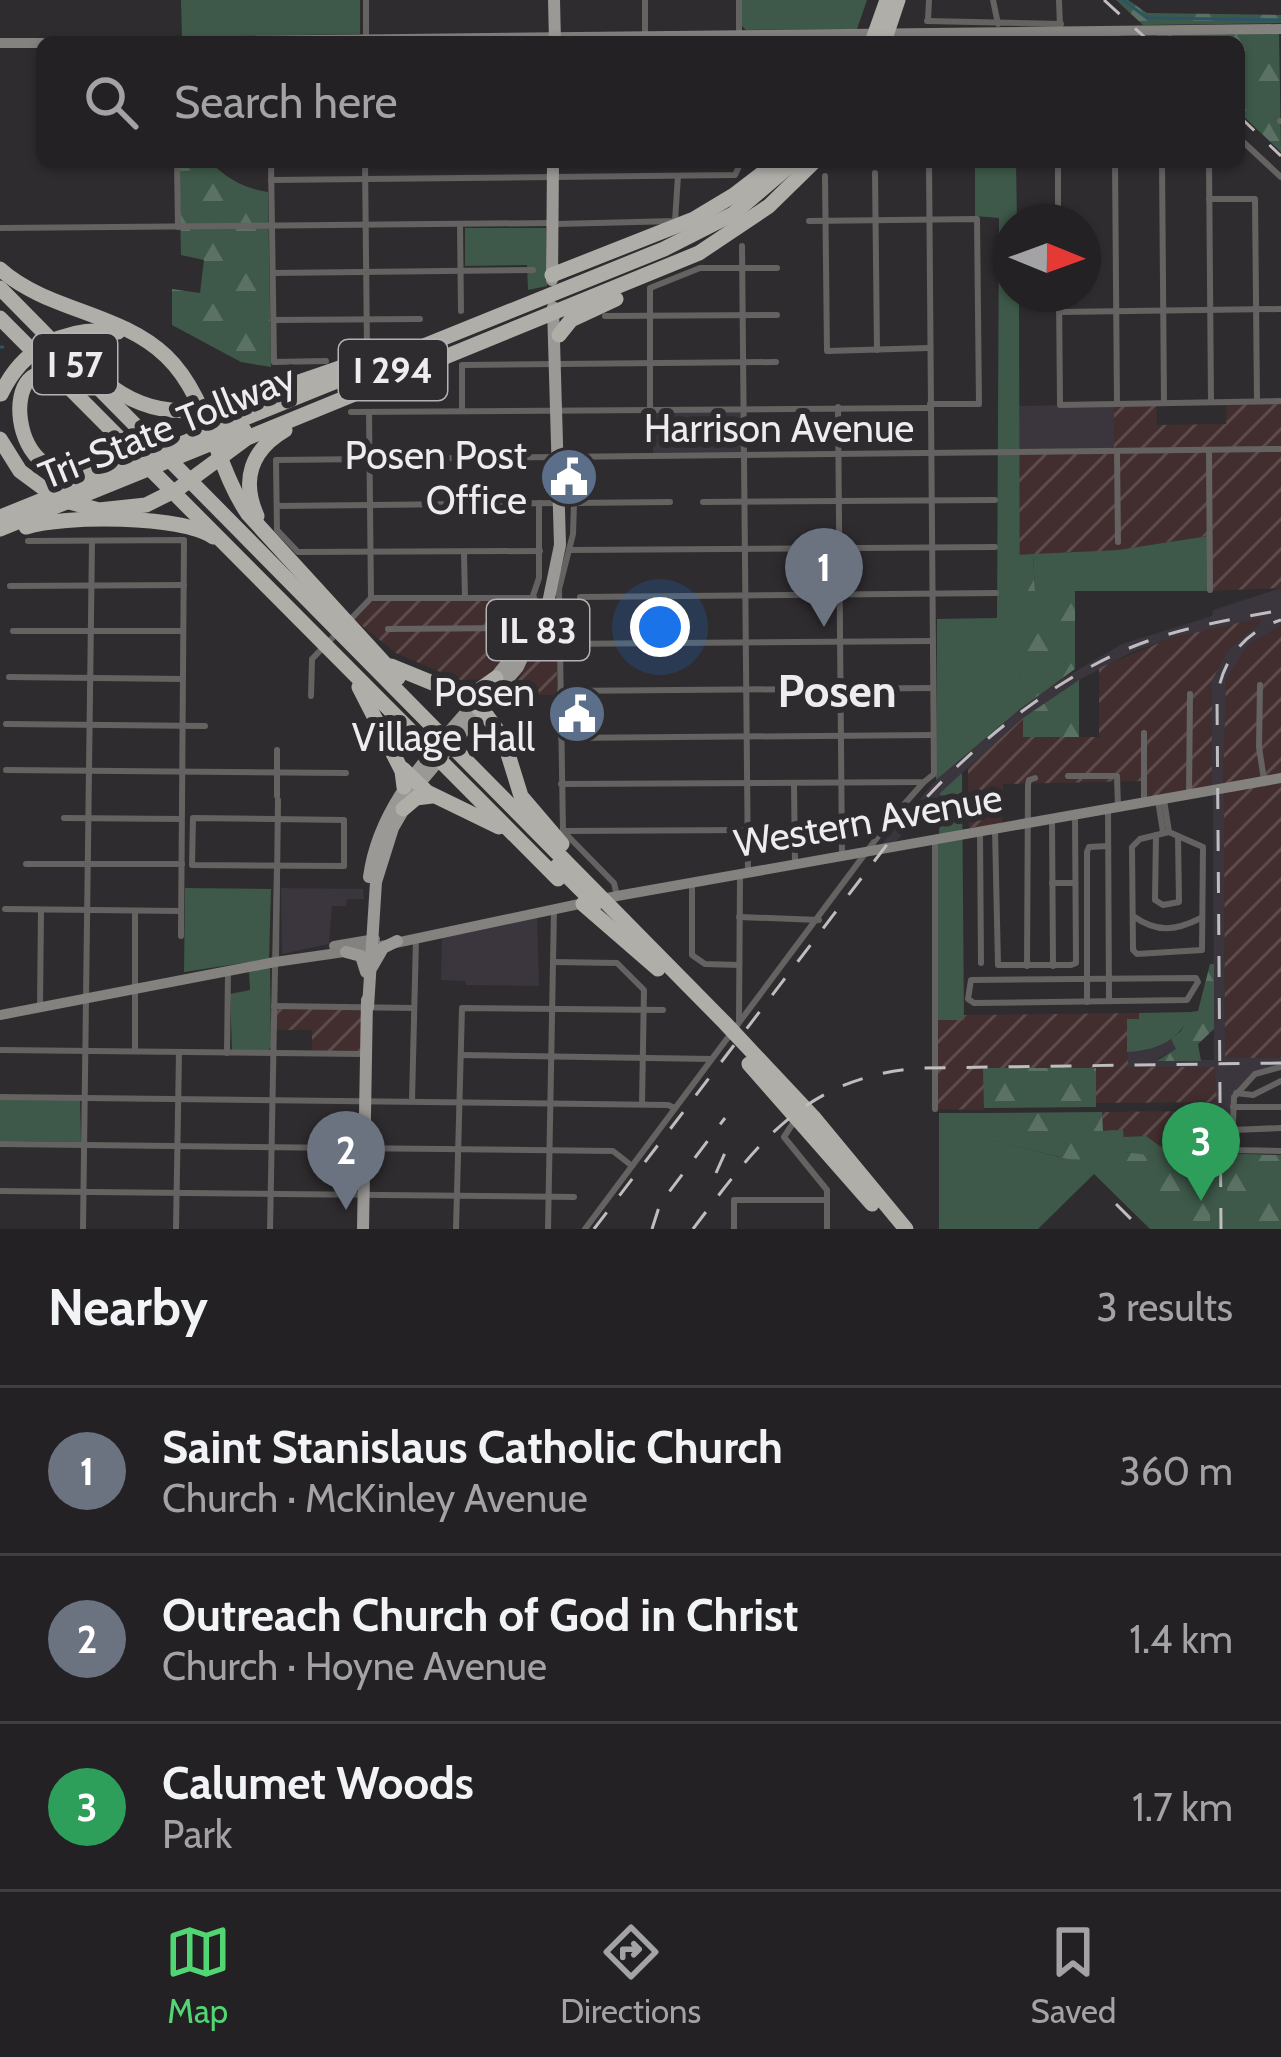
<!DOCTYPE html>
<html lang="en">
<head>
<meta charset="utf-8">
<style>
  :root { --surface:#232123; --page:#2b292b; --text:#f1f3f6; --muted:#a3a3a6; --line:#403e41; --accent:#52d673 }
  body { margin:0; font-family:Cabin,sans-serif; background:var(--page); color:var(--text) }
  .compass { position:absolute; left:993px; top:204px; width:108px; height:108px; border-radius:50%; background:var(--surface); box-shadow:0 3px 9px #0004; rotate:91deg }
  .you { position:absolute; left:660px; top:627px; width:42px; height:42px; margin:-30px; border:9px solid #fff; border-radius:50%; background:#1a73e8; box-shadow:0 0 0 18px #1a73e833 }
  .badge { display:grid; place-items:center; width:78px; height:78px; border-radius:50%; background:var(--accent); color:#fff; font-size:39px; font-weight:700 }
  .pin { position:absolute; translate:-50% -99px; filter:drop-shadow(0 3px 6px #0008) }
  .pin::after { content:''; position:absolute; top:63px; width:42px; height:36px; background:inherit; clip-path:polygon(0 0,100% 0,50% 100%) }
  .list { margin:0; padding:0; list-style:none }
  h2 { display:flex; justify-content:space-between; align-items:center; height:156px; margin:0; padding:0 48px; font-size:51px }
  h2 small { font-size:39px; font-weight:400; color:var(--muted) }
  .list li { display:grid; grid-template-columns:78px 1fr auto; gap:36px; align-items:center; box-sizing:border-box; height:168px; padding:0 48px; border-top:3px solid var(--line) }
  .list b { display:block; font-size:45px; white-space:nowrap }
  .list p { margin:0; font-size:39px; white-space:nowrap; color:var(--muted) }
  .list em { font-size:39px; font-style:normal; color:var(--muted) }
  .icon { flex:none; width:66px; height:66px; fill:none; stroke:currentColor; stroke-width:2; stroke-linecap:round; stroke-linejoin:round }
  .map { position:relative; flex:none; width:1281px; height:1229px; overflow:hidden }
  .search { position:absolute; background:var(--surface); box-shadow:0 3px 9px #0004; left:36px; right:36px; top:36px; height:132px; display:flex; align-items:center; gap:30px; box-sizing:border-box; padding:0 42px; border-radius:18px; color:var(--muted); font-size:45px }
  .sheet { height:660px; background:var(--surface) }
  nav { display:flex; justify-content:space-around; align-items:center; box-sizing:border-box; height:168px; border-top:3px solid var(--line); background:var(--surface); font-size:33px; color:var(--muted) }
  nav a { display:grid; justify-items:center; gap:6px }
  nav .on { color:var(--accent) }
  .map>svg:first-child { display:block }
  .built { fill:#3b353d }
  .industrial { fill:url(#industrial-furrows) }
  .green { fill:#3e5949 }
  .forest { fill:url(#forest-firs) }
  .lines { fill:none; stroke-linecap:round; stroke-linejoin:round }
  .stream { stroke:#2a5567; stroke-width:3 }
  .minor { stroke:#646361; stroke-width:6 }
  .secondary { stroke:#83827f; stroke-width:10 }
  .primary { stroke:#9b9995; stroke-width:12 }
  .motorway { stroke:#b0aea9; stroke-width:15 }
  .rail { stroke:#bfbdbf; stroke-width:3; stroke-dasharray:21 21; stroke-linecap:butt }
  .labels { text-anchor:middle; stroke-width:12; stroke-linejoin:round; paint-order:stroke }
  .shield { fill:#2f2c2f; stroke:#b5b2b5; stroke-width:3 }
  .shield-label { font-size:36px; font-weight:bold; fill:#eeecee }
  .street-label { font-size:39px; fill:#eeecee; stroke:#2f2c2f }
  .poi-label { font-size:39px; fill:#eeecee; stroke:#2f2c2f; text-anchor:end }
  .quarter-label { font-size:45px; font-weight:bold; fill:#eeecee; stroke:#2f2c2f }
</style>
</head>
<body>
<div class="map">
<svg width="1281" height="1229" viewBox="0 0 1281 1229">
  <defs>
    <pattern id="industrial-furrows" width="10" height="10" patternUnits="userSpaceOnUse" patternTransform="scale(3)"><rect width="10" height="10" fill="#432e2f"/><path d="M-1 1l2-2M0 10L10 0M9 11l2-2" fill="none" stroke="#5e4c4d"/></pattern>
    <pattern id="forest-firs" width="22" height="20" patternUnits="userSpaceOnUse" patternTransform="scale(3)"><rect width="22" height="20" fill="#3e5949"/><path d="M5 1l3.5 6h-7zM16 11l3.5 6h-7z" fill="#5a7164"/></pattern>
  </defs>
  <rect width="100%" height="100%" fill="#2f2c2f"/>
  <g class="built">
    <polygon points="1114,404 1114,449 1018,450 1019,406"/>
    <polygon points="741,410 742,452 653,453 653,411"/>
    <polygon points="1281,588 1281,625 1248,645 1226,680 1223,784 1212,786 1212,681 1228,650 1261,622 1260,619 1171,638 1132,652 1079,680 1023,718 962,773 895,842 881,845 936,780 1039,693 1122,644 1212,616 1213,610"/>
    <polygon points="1224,791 1225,1057 1281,1058 1281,1066 1267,1068 1235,1092 1230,1155 1209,1156 1212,1102 1216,1102 1128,1068 1127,1052 1143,1051 1171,1039 1177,1049 1157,1059 1214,1060 1213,793"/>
    <polygon points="281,888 363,889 364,899 347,899 346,906 332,906 329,944 282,954"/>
    <polygon points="537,916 539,986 466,985 465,981 441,980 442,936"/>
  </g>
  <g class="industrial">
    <polygon points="1281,401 1281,588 1208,591 1207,536 1118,550 1018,555 1018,450 1114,448 1114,404 1156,403 1157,425 1226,424 1227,402"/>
    <polygon points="374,595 540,595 511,650 489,679 459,680 396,653 350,616"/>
    <polygon points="551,607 556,607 557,695 509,695 537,648"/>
    <polygon points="1260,618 1261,622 1228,650 1212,681 1212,786 1143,798 1142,781 1003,784 1002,823 969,828 968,768 1023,718 1024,737 1099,737 1099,668 1171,638"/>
    <polygon points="1281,625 1281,774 1223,784 1226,680 1248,645"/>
    <polygon points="1281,781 1281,1058 1225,1058 1224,791"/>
    <polygon points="277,1008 364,1009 363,1051 312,1051 312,1030 277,1030"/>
    <polygon points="1139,1013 1139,1019 1127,1020 1128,1067 1215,1067 1217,1102 1096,1103 1095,1068 984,1068 984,1110 935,1109 935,1020 964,1020 964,1015"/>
    <polygon points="1212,1111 1208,1151 1168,1152 1146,1136 1123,1137 1122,1130 1103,1132 1102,1112"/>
  </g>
  <g class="green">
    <polygon points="181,0 360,0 360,34 182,37"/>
    <polygon points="741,0 867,0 857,29 746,30 742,26"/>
    <polygon points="975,162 1016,162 1017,222 1011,222 1011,294 1019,294 1020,709 936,780 937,619 997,618 999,218 975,216"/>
    <polygon points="465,228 546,228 547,286 528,290 527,265 465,266"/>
    <polygon points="1208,536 1208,591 1035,591 1033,554 1118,550"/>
    <polygon points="962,773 964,1020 935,1020 935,839 939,835 940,793"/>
    <polygon points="185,888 271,889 269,959 184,972"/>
    <polygon points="270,967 271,1046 269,1050 232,1050 230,994 250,990 249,971"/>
    <path d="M1191 1012C1181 1040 1156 1051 1127 1052V1019H1139V1013Z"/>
    <polygon points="0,1099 80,1100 81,1142 0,1141"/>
    <polygon points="939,1113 987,1113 988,1139 1059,1157 1153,1156 1124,1152 1123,1137 1146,1136 1168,1152 1281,1155 1281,1229 1150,1229 1094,1174 1038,1229 939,1229"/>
  </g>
  <g class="forest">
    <polygon points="1116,0 1128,0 1147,13 1281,15 1281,23 1143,25"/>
    <polygon points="1155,34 1279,34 1281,152 1239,112 1239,42 1164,42"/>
    <path d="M179 162H210C228 179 243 188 268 192L271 367 241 362 172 325V289L200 293 204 260 181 255Z"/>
    <polygon points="1033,554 1035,591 1075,591 1075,669 1020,709 1018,555"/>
    <polygon points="1079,680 1079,737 1023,737 1023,718"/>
    <polygon points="1210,964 1214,964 1214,1029 1198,1044 1201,1061 1157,1061 1176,1049 1171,1039 1181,1031 1191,1012 1198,1011"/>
    <polygon points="983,1068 1096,1068 1096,1107 984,1108"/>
    <polygon points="1102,1112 1103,1131 1123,1130 1125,1152 1210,1163 1210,1229 1155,1229 1149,1220 1159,1225 1165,1212 1116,1161 1068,1159 987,1139 987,1113"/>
    <polygon points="1247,1155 1281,1155 1281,1229 1227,1229 1227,1175"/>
  </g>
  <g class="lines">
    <g class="stream">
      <polyline points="1123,0 1147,18 1281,20"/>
      <polyline points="0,347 3,347"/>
    </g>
    <g class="minor">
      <polyline points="366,0 366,38"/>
      <polyline points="645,0 645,35"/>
      <polyline points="739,0 739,42"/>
      <polyline points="993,0 998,24"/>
      <polyline points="1059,0 1060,27"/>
      <polyline points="928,20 929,0"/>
      <polyline points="927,21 1061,24"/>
      <polyline points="940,42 944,39 1114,37 1133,42"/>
      <polyline points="1280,121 1281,121"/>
      <polyline points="1239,138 1281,177"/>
      <polyline points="177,162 178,227"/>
      <polyline points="271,162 274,362 326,361"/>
      <polyline points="365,162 367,348"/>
      <polyline points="1058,162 1058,222"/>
      <polyline points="1115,162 1117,404"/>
      <polyline points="1162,162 1164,403"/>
      <polyline points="1209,162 1211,402"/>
      <polyline points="875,173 877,350"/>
      <polyline points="825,176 827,351 929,348"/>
      <polyline points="271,180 735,175 741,162"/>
      <polyline points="1209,199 1255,199 1257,401"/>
      <polyline points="809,221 977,219 979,404 930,404"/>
      <polyline points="557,224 675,221 678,176"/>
      <polyline points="460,225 461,311"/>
      <polyline points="0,228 550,223"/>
      <polyline points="742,246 748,873"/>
      <polyline points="273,273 533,270"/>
      <polyline points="1059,294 1060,405 1281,401"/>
      <polyline points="1059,312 1281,309"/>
      <polyline points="605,316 777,315"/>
      <polyline points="274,320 420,319"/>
      <polyline points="838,407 842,856"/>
      <polyline points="650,409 650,288 700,268 777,268"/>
      <polyline points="462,411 462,365 776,362"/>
      <polyline points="351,412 930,408"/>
      <polyline points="369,412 371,598"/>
      <polyline points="1117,451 1118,542"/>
      <polyline points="1209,451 1210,590"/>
      <polyline points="703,502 995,500"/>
      <polyline points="574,503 573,534 559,589 563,831 614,883 617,896"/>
      <polyline points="574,503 670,502"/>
      <polyline points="277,506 561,503"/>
      <polyline points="28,541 184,540 181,936"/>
      <polyline points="569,550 995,547"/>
      <polyline points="540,551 298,552 277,530 276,460 1281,449"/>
      <polyline points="464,553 465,598"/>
      <polyline points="10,586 184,585"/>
      <polyline points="580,597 996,593"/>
      <polyline points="347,623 371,598 534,598"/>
      <polyline points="388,629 522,628 539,578 539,503"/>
      <polyline points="13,631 183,631"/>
      <polyline points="559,644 933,641"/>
      <polyline points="9,677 183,679"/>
      <polyline points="1260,685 1259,747 1264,780"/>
      <polyline points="560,691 933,688"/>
      <polyline points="311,696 312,659 338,632"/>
      <polyline points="6,724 205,726"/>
      <polyline points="1144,733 1144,802"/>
      <polyline points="561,738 933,735"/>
      <polyline points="277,750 277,796"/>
      <polyline points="6,770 346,773"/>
      <polyline points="1068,776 1117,776 1118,807"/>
      <polyline points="561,784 924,782 934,774 929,162"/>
      <polyline points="794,784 795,864"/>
      <polyline points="1189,794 1190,694"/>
      <polyline points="1158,800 1163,832"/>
      <polyline points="1164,800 1169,832"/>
      <polyline points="1108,809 1109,1001"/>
      <polyline points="64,818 180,819"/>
      <polygon points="193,818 344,820 344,866 192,865"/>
      <polyline points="1052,819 1053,966"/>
      <polyline points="995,830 998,965 1071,965 1076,963 1075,814"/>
      <polyline points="563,831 748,830"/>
      <polygon points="1169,832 1203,847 1202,950 1137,954 1133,950 1132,847 1140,839"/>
      <polyline points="980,834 981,963"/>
      <polyline points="1156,835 1155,900 1163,905 1179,902 1178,836"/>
      <polyline points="26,864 182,864"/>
      <polyline points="692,883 692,955 705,964 739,965"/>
      <polyline points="1052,883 1075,883"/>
      <polyline points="5,909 181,911"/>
      <path d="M1133 916C1157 933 1175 931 1201 918"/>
      <polyline points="739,917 819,920"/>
      <polyline points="276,958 278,800"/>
      <polyline points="553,962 617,963 644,990 642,1104"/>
      <polyline points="1027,966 1028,785 1029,780 1035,778"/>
      <polygon points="1196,978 1198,982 1187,1000 974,1003 968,999 971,980"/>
      <polyline points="1087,1002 1087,852 1089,847 1108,846"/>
      <polyline points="274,1006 414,1008"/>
      <polyline points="40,1007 41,910"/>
      <polyline points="739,1020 740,877"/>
      <polyline points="0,1050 363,1054"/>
      <polyline points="135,1051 135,911"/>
      <polyline points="227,1053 228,972"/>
      <polyline points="461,1055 711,1059"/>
      <polyline points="1281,1067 1255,1074 1234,1097 1232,1150 1281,1151"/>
      <polyline points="1236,1093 1253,1095 1281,1081"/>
      <polyline points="0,1097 668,1105 675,1108"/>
      <polyline points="412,1101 416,938"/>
      <polyline points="1233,1107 1281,1107"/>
      <polyline points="935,1109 935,839"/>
      <polyline points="795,1120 784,1137 827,1190 827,1229"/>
      <polyline points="1233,1130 1281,1128"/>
      <polyline points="0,1144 613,1151 632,1166"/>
      <polyline points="0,1191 574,1197"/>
      <polyline points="83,1229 92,541"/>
      <polyline points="176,1229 179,1053"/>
      <polyline points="270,1229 277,865"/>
      <polyline points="456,1229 462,1008 663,1010"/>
      <polyline points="548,1229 554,909"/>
      <polyline points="585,1229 891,819 923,783"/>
      <polyline points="734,1229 734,1200 827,1200"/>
    </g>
    <g class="secondary">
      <polyline points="142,42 1281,29"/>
      <polyline points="0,43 42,43"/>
      <polyline points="334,946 375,939"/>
      <polyline points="0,1015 275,962 372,948 617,896 1281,778"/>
    </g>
    <g class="primary">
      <polyline points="554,0 555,42"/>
      <polyline points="552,280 553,162"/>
      <polyline points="491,683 517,650 538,609"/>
      <path d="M369 877C379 803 432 754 478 698"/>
      <polyline points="346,952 361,956 366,972"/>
      <polyline points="372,967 383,948 397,941"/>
      <polyline points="368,1007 376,882 393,828 418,785 518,667 548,603 560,545 553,307"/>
      <polyline points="363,1229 367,1000"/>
    </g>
    <g class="motorway">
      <polyline points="872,42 887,0"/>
      <polyline points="884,42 898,0"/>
      <path d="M0 269C47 311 120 312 166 356 209 397 215 466 248 514L398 678"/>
      <polyline points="552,275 694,219 734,195 777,162"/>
      <polyline points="0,288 725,1023 815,1119 906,1229"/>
      <polyline points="0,318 558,879"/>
      <polyline points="559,335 571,320 616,299"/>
      <path d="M103 380C156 425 208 413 269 392 302 381 335 370 367 358"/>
      <path d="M64 384C0 332 0 504 100 468"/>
      <path d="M1 394C23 347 67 325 118 332"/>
      <polyline points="0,439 20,471 58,499 99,510 146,505 178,489 247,438 699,253 769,206 814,162"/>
      <path d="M257 516C241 480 251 450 285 430"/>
      <polyline points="0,517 664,249 733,214 794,162"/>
      <path d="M26 527C63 515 182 515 213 537"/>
      <polyline points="0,529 244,430"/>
      <polyline points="391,666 467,697 487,716 503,738 521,796 562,844"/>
      <polyline points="359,687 402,771 404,787"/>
      <polyline points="462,694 479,690 496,678"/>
      <polyline points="403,769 427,792 499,827"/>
      <polyline points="403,809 416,798 432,796"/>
      <polyline points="557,866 595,904"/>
      <polyline points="583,904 658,969"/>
      <polyline points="749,1064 872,1204"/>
    </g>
    <g class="rail">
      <polyline points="1104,0 1150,42"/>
      <polyline points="1239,116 1281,156"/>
      <polyline points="716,1173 728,1146"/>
      <polyline points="1116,1204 1141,1229"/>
      <path d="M594 1229 895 834C956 758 1053 675 1145 642 1189 626 1235 619 1281 610"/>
      <polyline points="652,1229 660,1204 725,1118"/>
      <path d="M693 1229C758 1143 805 1076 922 1068L1281 1063"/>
      <path d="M1221 1229 1217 698C1222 660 1244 632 1281 620"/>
    </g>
  </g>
  <defs>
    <symbol id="civic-disc" viewBox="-11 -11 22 22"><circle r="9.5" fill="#5c6f8a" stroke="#2f2c2f"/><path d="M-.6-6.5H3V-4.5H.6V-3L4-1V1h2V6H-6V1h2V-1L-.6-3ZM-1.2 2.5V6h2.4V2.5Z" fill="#fff"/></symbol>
  </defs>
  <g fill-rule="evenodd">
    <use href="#civic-disc" x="536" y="444" width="66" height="66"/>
    <use href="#civic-disc" x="544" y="681" width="66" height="66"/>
  </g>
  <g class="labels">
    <g class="shield">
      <rect x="33" y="334" width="84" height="60" rx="9"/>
      <rect x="339" y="340" width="108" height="60" rx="9"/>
      <rect x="487" y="600" width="102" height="60" rx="9"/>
    </g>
    <g class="shield-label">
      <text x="75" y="377">I 57</text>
      <text x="393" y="383">I 294</text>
      <text x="538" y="643">IL 83</text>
    </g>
    <g class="street-label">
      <text transform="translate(167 426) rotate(-22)" y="14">Tri-State Tollway</text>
      <text x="779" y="442">Harrison Avenue</text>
      <text transform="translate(868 820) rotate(-10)" y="14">Western Avenue</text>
    </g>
    <g class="poi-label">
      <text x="527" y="469">Posen Post<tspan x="527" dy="45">Office</tspan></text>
      <text x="535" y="706">Posen<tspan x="535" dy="45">Village Hall</tspan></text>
    </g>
    <g class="quarter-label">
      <text x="837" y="707">Posen</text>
    </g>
  </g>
</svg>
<svg class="compass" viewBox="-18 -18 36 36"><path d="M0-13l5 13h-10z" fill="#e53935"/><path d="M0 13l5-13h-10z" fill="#a3a3a6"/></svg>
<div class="you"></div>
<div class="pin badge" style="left:824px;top:627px;background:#6b7280">1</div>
<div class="pin badge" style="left:346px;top:1210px;background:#6b7280">2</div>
<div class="pin badge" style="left:1201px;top:1201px;background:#2e9e5b">3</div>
<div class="search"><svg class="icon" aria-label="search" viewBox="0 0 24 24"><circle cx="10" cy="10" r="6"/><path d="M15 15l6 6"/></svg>Search here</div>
</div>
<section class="sheet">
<h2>Nearby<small>3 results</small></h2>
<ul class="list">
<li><span class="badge" style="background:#6b7280">1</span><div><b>Saint Stanislaus Catholic Church</b><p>Church · McKinley Avenue</p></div><em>360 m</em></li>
<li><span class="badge" style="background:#6b7280">2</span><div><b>Outreach Church of God in Christ</b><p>Church · Hoyne Avenue</p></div><em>1.4 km</em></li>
<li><span class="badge" style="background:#2e9e5b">3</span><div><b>Calumet Woods</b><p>Park</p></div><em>1.7 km</em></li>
</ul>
</section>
<nav>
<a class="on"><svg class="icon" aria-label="map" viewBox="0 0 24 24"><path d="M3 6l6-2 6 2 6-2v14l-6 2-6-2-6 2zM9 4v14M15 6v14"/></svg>Map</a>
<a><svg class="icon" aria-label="directions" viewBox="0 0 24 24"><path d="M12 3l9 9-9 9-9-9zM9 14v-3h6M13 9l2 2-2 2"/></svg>Directions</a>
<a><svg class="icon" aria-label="saved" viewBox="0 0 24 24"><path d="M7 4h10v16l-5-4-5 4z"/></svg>Saved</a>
</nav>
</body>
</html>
